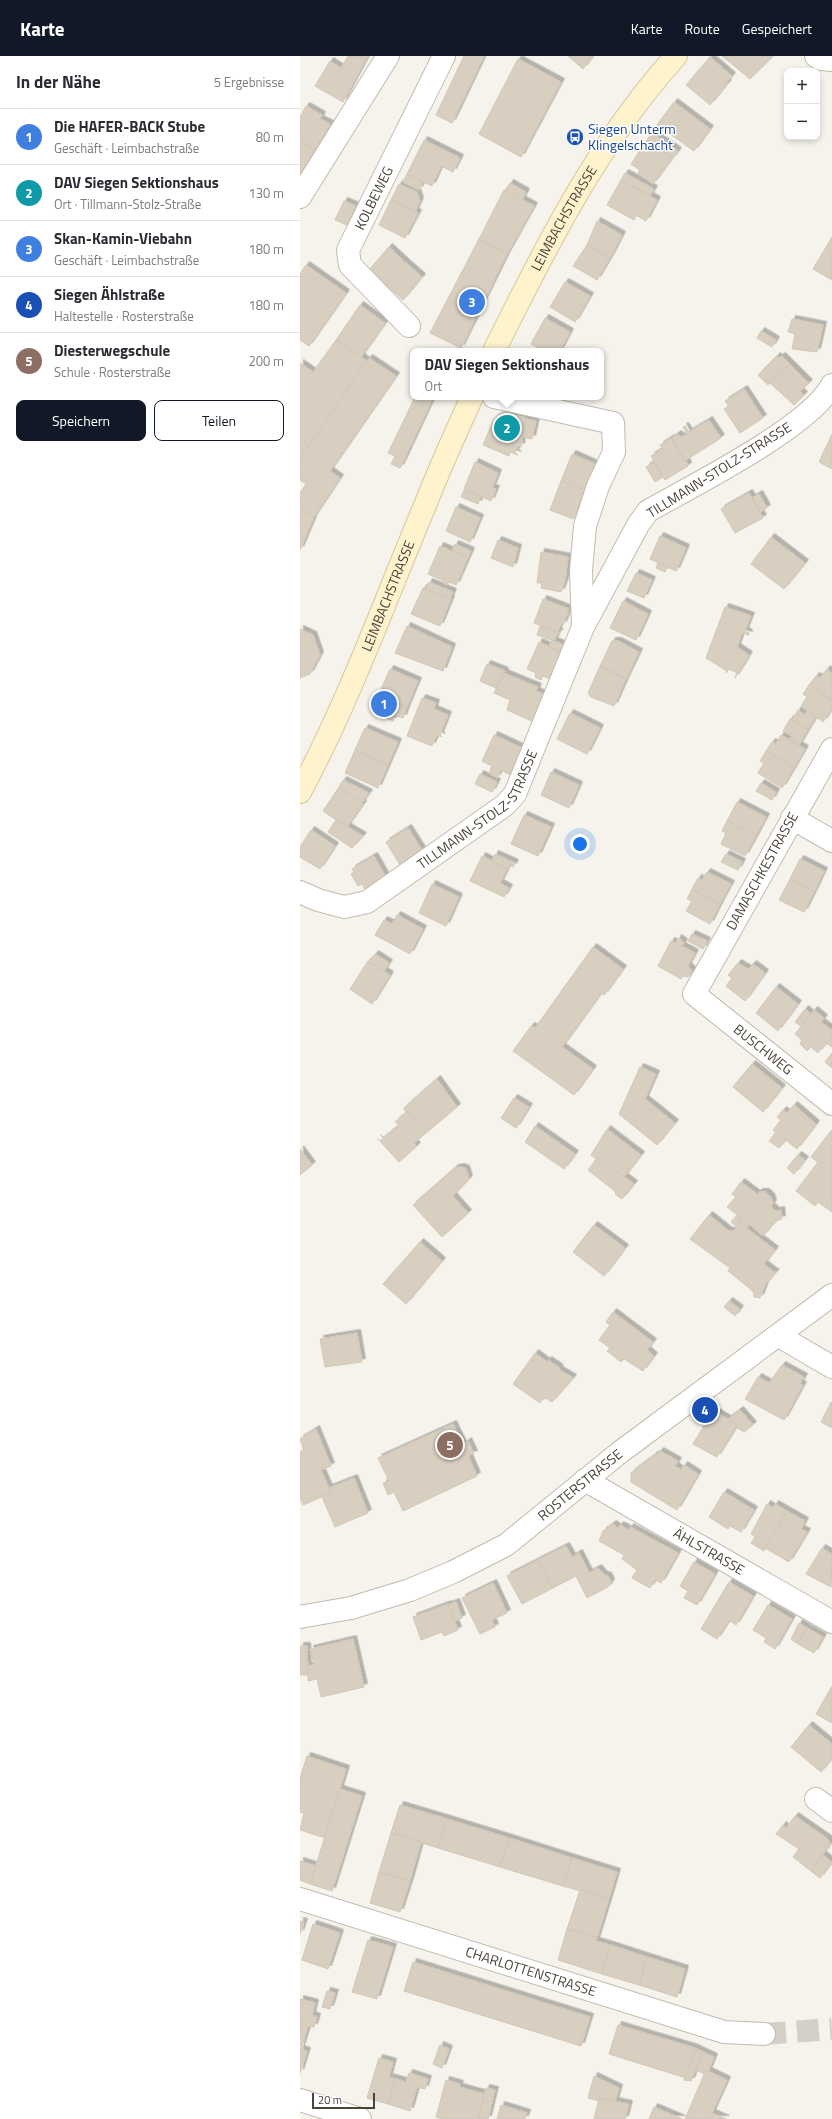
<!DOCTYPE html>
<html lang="de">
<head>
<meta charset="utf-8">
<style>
  :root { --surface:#fff; --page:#f7f7f7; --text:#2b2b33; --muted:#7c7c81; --line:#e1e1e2; --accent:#111827 }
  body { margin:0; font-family:"Titillium Web",sans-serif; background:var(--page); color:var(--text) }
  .controls { position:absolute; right:12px; top:12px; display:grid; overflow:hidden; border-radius:8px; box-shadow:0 2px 6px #0003 }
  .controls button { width:36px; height:36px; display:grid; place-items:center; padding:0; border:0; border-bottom:1px solid var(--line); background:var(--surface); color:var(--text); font:20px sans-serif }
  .scale { position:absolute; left:12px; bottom:10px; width:63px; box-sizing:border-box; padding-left:4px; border:2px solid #4b4439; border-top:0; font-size:11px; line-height:14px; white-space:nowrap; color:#4b4439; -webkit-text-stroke:3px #fff; paint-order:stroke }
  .you { position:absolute; left:280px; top:788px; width:14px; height:14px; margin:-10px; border:3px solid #fff; border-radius:50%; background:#1a73e8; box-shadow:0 0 0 6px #1a73e833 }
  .badge { display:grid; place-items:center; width:26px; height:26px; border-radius:50%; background:var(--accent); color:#fff; font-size:13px; font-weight:700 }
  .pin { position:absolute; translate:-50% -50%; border:2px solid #fff; box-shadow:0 1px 4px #0006 }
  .popup { position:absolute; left:110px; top:292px; width:194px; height:52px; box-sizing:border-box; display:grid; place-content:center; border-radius:8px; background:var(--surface); filter:drop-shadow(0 1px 3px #0005); font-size:13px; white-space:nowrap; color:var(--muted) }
  .popup b { font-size:15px; color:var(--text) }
  .popup::after { content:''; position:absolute; left:50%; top:100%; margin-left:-8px; border:8px solid transparent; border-top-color:var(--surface) }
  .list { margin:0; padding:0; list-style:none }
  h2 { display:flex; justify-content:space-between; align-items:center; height:52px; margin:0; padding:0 16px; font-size:17px }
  h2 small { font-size:13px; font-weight:400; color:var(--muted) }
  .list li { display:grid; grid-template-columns:26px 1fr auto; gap:12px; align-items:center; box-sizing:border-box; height:56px; padding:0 16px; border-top:1px solid var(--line) }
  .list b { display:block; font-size:15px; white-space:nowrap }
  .list p { margin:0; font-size:13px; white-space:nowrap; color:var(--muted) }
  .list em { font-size:13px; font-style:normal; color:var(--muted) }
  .actions { display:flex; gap:8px; padding:12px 16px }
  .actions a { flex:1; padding:9px 0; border:1px solid var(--accent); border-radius:8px; text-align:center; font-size:14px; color:var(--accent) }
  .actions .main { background:var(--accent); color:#fff }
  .map { position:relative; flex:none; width:532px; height:2063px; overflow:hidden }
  header { display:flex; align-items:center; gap:24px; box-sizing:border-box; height:56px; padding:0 20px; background:var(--accent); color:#fff }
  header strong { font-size:19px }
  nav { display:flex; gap:22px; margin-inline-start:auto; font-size:14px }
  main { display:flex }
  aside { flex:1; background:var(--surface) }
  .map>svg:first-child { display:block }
  .building { fill:#d8cfc1; stroke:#d3c7b4; filter:url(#shadow) }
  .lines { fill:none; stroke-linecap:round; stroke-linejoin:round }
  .minor-tunnel { stroke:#d4d0c8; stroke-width:22; stroke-dasharray:22 11; stroke-linecap:butt }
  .minor-casing { stroke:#c2bbae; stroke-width:24 }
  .tertiary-casing { stroke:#c2bbae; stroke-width:24 }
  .secondary-casing { stroke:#d6c79b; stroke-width:24 }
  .minor { stroke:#fff; stroke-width:22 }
  .tertiary { stroke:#fff; stroke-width:22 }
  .secondary { stroke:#fff3cd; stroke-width:22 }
  .labels { text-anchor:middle; stroke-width:3; stroke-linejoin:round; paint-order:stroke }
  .transit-label { font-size:14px; fill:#164399; stroke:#fff; text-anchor:start }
  .street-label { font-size:14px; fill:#4b4439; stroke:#fff }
</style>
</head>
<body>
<header>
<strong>Karte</strong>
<nav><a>Karte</a><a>Route</a><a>Gespeichert</a></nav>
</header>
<main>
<aside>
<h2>In der Nähe<small>5 Ergebnisse</small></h2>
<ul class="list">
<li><span class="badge" style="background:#3f7fe0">1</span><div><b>Die HAFER-BACK Stube</b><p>Geschäft · Leimbachstraße</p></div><em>80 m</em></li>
<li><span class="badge" style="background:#0f9aa8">2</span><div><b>DAV Siegen Sektionshaus</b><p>Ort · Tillmann-Stolz-Straße</p></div><em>130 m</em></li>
<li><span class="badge" style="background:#3f7fe0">3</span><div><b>Skan-Kamin-Viebahn</b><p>Geschäft · Leimbachstraße</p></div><em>180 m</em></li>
<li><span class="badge" style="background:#1a4fb4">4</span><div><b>Siegen Ählstraße</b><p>Haltestelle · Rosterstraße</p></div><em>180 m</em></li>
<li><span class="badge" style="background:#8d6e63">5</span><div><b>Diesterwegschule</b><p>Schule · Rosterstraße</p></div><em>200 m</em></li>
</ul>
<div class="actions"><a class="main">Speichern</a><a>Teilen</a></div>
</aside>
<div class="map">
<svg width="532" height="2063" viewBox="0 0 532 2063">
  <defs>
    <filter id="shadow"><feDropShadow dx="3.5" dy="-3.5" stdDeviation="0" flood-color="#0004"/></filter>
  </defs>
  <rect width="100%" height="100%" fill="#f6f3ec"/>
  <g class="building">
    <polygon points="48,0 57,0 65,5 43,46 15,30 30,5 41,12"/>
    <polygon points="57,0 68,0 65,5"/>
    <polygon points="164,0 184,0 152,67 136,59"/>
    <polygon points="268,0 293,0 283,13"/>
    <polygon points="422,0 473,0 450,23"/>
    <polygon points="410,1 432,20 427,26 405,7"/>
    <polygon points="218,3 261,26 221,101 179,78"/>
    <polygon points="405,7 428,27 410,49 386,29"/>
    <polygon points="374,46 410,73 394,95 357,69"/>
    <polygon points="6,50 22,59 20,63 30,68 15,94 0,85 0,61"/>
    <polygon points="352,77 378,95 373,102 347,84"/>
    <polygon points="124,84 160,102 153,116 141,110 132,130 107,118"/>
    <polygon points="347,84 372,102 353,128 338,117 340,114 331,108"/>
    <polygon points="0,85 15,94 1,118 0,117"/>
    <polygon points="325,117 354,133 350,140 321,124"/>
    <polygon points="107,118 123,126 119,134 103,126"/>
    <polygon points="321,124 357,144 346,165 336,159 334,164 307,149"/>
    <polygon points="210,127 226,136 222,144 205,135"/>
    <polygon points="99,128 117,136 120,145 115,156 91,144"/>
    <polygon points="204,134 234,150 207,198 179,183"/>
    <polygon points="91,144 118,157 105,182 79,169"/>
    <polygon points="44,145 56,150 47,169 35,164"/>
    <polygon points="297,165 322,179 310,202 287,189"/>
    <polygon points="532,181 532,224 513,213"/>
    <polygon points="179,183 207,198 161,292 130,277"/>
    <polygon points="287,189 310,202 297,224 273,210"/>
    <polygon points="89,191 105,206 86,229 69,214"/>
    <polygon points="105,206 122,221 103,244 86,229"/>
    <polygon points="6,209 46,237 9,290 0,284 0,218"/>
    <polygon points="265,226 290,240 275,266 250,251"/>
    <polygon points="60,249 85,267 61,301 36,284"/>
    <polygon points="245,262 270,276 260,295 244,295 231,288"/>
    <polygon points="492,263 523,269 517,296 492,293 495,278 488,276"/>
    <polygon points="461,275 476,284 472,291 457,282"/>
    <polygon points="36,284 67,305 0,402 0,307 13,316"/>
    <polygon points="477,300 479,302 482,300 490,308 468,329 458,319"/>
    <polygon points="69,302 96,320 30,415 40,422 14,461 0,451 0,437 6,428 0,424 0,402"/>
    <polygon points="490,308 509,327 500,335 504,339 494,349 470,327"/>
    <polygon points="444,333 463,362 440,377 424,353 429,350 425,345"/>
    <polygon points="115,341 125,341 132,344 104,404 88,397"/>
    <polygon points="204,357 226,362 221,391 218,390 215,397 218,399 210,396 209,400 183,389 194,363"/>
    <polygon points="226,363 236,365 232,383 222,381"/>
    <polygon points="409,364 421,382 386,404 388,410 372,382 378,378 381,381 387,378 383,371 385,370 389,376"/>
    <polygon points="532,378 532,413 519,406"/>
    <polygon points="371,382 388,410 365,424 351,400 363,393 360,389"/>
    <polygon points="272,398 295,408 294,411 296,415 294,420 290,421 285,434 261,425"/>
    <polygon points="95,400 104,404 100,412 91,408"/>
    <polygon points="175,406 198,417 192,432 196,433 191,445 164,433"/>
    <polygon points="354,406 363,421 355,426 346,411"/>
    <polygon points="261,425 285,434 278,451 280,454 273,463 250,454"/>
    <polygon points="164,434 181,440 178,448 161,441"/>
    <polygon points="449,437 463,462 435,477 421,453"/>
    <polygon points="459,438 467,452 460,456 452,442"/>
    <polygon points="0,451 14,461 0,494"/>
    <polygon points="156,451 180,462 170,486 146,475"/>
    <polygon points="360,480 386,492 376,515 350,503"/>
    <polygon points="471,481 505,507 484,533 451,508"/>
    <polygon points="198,484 218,492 213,511 191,502"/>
    <polygon points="155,488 171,495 168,502 152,495"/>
    <polygon points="140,490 168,502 156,529 149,526 147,529 143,527 144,525 128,518"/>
    <polygon points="241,496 268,501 265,525 261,536 241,532 242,527 237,527"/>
    <polygon points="358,507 367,511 365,516 356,512"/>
    <polygon points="336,517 352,524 344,542 327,535"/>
    <polygon points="129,526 153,536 150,543 126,533"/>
    <polygon points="123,532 151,543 140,570 111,558"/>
    <polygon points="243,543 269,553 263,569 261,568 258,575 260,577 234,567"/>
    <polygon points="323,545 348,558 336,584 310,572"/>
    <polygon points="425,551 451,560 445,575 449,577 449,579 442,577 437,591 449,599 435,622 437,617 429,613 426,617 427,615 406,602"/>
    <polygon points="107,570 152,591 143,615 95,597"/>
    <polygon points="240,570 258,577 254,585 237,579"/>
    <polygon points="0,573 13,579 20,599 10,618 0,622"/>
    <polygon points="252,584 266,590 263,597 249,590"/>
    <polygon points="312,585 318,585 339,596 326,623 300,610"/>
    <polygon points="239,586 263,597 252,624 243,620 241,624 235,621 236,617 227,613"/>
    <polygon points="187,608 205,615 196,632 180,625"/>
    <polygon points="300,610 326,623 314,650 291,641 288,637"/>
    <polygon points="90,613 118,625 107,651 78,640"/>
    <polygon points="527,613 532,617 532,645 509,629 516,620 520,622"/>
    <polygon points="204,617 238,631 236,635 245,639 234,666 207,654 210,644 194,637"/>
    <polygon points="509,629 532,645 532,653 523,666 501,650 507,641 503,638"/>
    <polygon points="78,640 107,651 103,662 95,659 93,665 71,656"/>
    <polygon points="122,642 136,647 134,653 148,659 140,679 142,681 137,679 132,690 107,680"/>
    <polygon points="498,654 505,659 507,655 516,661 508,674 492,664"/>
    <polygon points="270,657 300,672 287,698 257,683"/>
    <polygon points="490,663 508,674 499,689 490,683 492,680 483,675"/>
    <polygon points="65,672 98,686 88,709 55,694"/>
    <polygon points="194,679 222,692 216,705 215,716 210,719 201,714 197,722 189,717 192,710 182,705"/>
    <polygon points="481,679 505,693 494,712 466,695 472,686 476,688"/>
    <polygon points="55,694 88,709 78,732 45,717"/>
    <polygon points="466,695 494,712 482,732 458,717 464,707 460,705"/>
    <polygon points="251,716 279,729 269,752 241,739"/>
    <polygon points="180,718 197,726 192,736 175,728"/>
    <polygon points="43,724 69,737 62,747 39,731"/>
    <polygon points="461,727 476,736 472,744 456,735"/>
    <polygon points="39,731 63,748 47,771 23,755"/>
    <polygon points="437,746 466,761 456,780 427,765"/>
    <polygon points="224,759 251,771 238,800 211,788"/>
    <polygon points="36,764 63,780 52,792 28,776"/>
    <polygon points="427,765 456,780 445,800 421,788 426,777 422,775"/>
    <polygon points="108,772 122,794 110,802 113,805 108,808 106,805 100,809 86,786"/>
    <polygon points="11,774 35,790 20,813 0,801 0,791"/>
    <polygon points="195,798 215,807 213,811 209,809 208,813 192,805"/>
    <polygon points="426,798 442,806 438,814 421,806"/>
    <polygon points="74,800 86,821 65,833 62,828 58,830 51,818 54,816 52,813"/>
    <polygon points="182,800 207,813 200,827 209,832 204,841 170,825"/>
    <polygon points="500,803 524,815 514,836 490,823"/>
    <polygon points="407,816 431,828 420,848 392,833 398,822 402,824"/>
    <polygon points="490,823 514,836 504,856 479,844"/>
    <polygon points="132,828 159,841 146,870 119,857"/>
    <polygon points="392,833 420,848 410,868 386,855 392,845 387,843"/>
    <polygon points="97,859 123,873 110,898 75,879 84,864 92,868"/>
    <polygon points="392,878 407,885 403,893 388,885"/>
    <polygon points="378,882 384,886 382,890 395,897 388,910 392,914 391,918 388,921 383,920 381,923 358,910 371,885 376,887"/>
    <polygon points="293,891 323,913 304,939 301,937 262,991 293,1013 274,1039 213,995 231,970 235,972"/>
    <polygon points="75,898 89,907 84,915 69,906"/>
    <polygon points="68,905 90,919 72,948 50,933"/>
    <polygon points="438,907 448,913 453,908 465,917 445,945 426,930 432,922 428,919"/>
    <polygon points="476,931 498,948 478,975 456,957"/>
    <polygon points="505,953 511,958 501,970 495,966"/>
    <polygon points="514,954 524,962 521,966 532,974 532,991 526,987 518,997 511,991 507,995 500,988 502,984 495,978"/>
    <polygon points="532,997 532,1012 525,1006"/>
    <polygon points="452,1008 482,1032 463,1056 433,1031"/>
    <polygon points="340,1011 356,1018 345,1043 375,1067 357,1089 319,1058"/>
    <polygon points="137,1023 157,1051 126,1077 104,1052"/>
    <polygon points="214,1042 229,1051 216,1072 201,1062"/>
    <polygon points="494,1049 516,1068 497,1093 473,1074 481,1064 477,1061 483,1054 487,1057"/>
    <polygon points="104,1052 126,1077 114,1087 117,1090 99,1106 77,1082 80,1085 99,1069 95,1066 106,1057"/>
    <polygon points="235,1070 275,1098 264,1113 225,1086"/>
    <polygon points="307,1073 341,1099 324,1121 298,1101 296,1103 291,1099"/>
    <polygon points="476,1076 486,1084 479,1092 469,1085"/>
    <polygon points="530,1076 532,1077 532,1156 518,1146 515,1150 496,1135 518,1106 511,1101"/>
    <polygon points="0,1093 12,1109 0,1119"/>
    <polygon points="498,1099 505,1104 494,1118 487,1112"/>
    <polygon points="298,1101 334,1128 322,1143 315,1138 316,1136 288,1114"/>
    <polygon points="161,1111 166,1113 169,1123 153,1140 168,1157 142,1181 113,1149 155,1112"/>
    <polygon points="441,1126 457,1138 459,1136 466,1136 471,1141 473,1147 471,1150 476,1155 481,1154 482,1163 478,1164 471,1170 463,1180 450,1169 447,1172 439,1166 441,1162 427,1151 436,1141 432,1138"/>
    <polygon points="409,1159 429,1175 433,1175 437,1171 431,1166 437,1159 441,1162 439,1166 475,1194 464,1208 474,1216 476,1216 465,1229 460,1242 454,1241 454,1237 448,1231 428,1215 430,1212 390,1183"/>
    <polygon points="294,1169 325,1192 304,1220 273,1196"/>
    <polygon points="120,1186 142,1205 106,1248 83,1228"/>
    <polygon points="429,1245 440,1253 435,1260 424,1251"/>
    <polygon points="313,1256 353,1286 347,1294 354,1300 343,1315 324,1303 321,1306 307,1295 310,1292 299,1284 310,1269 306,1266"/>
    <polygon points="57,1277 62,1306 25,1311 20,1283"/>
    <polygon points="235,1297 247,1306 248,1304 260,1312 258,1313 273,1322 252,1346 244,1341 240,1347 213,1328"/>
    <polygon points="482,1309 504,1321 500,1328 503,1329 484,1364 445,1343 458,1321 469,1327"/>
    <polygon points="531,1346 532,1347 532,1372 521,1366"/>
    <polygon points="413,1354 437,1369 417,1401 393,1388"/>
    <polygon points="440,1354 453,1369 444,1376 436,1371 437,1369 428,1363"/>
    <polygon points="153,1368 163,1389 168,1385 174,1398 168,1399 177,1420 103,1455 94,1436 88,1439 83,1427 89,1425 78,1402"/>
    <polygon points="16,1373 31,1410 21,1414 31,1437 3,1449 0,1442 0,1396 4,1394 0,1383"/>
    <polygon points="360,1395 378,1405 375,1410 381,1414 384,1409 398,1418 377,1454 331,1426 331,1417 356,1398 357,1399"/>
    <polygon points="54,1422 68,1457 35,1471 22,1441 31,1437 29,1432"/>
    <polygon points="424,1436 454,1454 441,1476 430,1470 428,1473 409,1461"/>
    <polygon points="467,1448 473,1452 475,1448 487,1455 464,1495 451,1487 455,1481 451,1478"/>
    <polygon points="487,1455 505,1465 501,1473 507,1476 489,1506 465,1492"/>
    <polygon points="313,1468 318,1472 320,1469 329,1474 330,1471 378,1497 361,1527 355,1524 350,1532 332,1522 337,1514 322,1503 324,1499 299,1485 303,1475"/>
    <polygon points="266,1490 272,1501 279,1497 289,1517 298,1512 304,1519 308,1520 311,1526 308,1531 287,1542 276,1520 253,1532 238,1504"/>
    <polygon points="522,1492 532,1498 531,1531 506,1518"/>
    <polygon points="238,1504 253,1532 222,1548 207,1520"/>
    <polygon points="394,1506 415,1518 397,1549 384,1542 388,1535 380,1530"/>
    <polygon points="429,1526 453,1540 436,1569 429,1564 417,1583 401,1573"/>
    <polygon points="193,1527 207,1557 192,1564 195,1571 180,1578 162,1542"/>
    <polygon points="156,1546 162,1562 155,1565 148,1549"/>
    <polygon points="148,1548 158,1574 144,1580 142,1576 121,1584 113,1561"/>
    <polygon points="468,1549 492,1563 475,1593 464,1586 466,1582 453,1574"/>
    <polygon points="499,1567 507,1572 498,1588 491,1583"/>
    <polygon points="507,1572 523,1581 514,1597 498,1588"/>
    <polygon points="53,1583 64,1631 21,1641 17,1623 8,1625 8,1610 14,1609 10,1593"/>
    <polygon points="0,1590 7,1590 8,1619 0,1619"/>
    <polygon points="532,1630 532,1667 516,1658"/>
    <polygon points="509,1669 532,1688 532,1702 521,1716 491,1691"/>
    <polygon points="7,1700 46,1713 25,1782 0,1774 4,1757 0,1756 0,1722"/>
    <polygon points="40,1733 62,1740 32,1835 10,1828"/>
    <polygon points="100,1749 147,1763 138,1792 91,1777"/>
    <polygon points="495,1760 528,1783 530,1788 511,1815 493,1801 499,1793 476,1778 483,1769 486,1772"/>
    <polygon points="147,1763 209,1782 200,1811 138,1792"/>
    <polygon points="91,1777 121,1786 110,1825 79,1816"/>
    <polygon points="209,1782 272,1802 263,1830 200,1811"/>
    <polygon points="523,1799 532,1806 520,1822 511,1815"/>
    <polygon points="272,1802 317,1816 309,1843 263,1830"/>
    <polygon points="0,1805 16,1810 10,1828 0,1824"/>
    <polygon points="79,1816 110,1825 100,1856 70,1847"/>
    <polygon points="280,1834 309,1843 297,1882 267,1873"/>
    <polygon points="0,1865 4,1866 0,1878"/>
    <polygon points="13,1868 40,1877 28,1913 2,1904"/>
    <polygon points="267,1873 297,1882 296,1885 310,1889 302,1918 258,1904"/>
    <polygon points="68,1884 93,1891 77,1943 52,1936"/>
    <polygon points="310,1889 347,1901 339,1929 302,1918"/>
    <polygon points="347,1901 385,1913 377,1941 339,1929"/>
    <polygon points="113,1906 290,1961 281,1990 104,1935"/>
    <polygon points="27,1935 35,1937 30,1953 22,1951"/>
    <polygon points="0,1943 15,1947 12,1959 17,1961 14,1971 8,1970 1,1993"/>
    <polygon points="318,1969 395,1992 386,2022 309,1998"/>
    <polygon points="140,1989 149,1993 142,2012 133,2008"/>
    <polygon points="395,1992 403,1996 391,2025 384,2024"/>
    <polygon points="0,1993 7,1995 0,2017"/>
    <polygon points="403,1996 414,2001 408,2016 406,2014 404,2018 396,2014"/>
    <polygon points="79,2002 93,2006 89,2021 96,2023 88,2048 67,2042"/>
    <polygon points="406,2014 427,2024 412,2057 426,2063 385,2063"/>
    <polygon points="109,2017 128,2023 125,2033 117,2031 110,2055 88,2048 96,2023 106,2026"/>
    <polygon points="294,2020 319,2032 315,2046 299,2042 299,2045 288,2042"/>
    <polygon points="146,2024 160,2028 159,2031 185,2038 178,2063 142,2063 136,2061"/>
    <polygon points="186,2032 195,2034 188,2063 178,2063"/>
    <polygon points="299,2042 329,2048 325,2063 294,2063"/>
    <polygon points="201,2049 227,2057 225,2063 197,2063"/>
    <polygon points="354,2051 382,2063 349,2063"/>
  </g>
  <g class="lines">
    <polyline class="minor-tunnel" points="464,1978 532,1973"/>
    <defs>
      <g id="minor">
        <polyline points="516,0 521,3 532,4"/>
        <polyline points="0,141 88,0"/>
        <path id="s1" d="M109 270 50 209 48 194 144 0"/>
        <polyline points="194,341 313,367 314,396 298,430 285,470 281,514 283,570"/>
        <path id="s2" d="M532 693 394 938 532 1048"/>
        <polyline points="492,762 532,785"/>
        <path id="s3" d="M0 836 18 844 44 851 67 846 205 749 215 738 283 571 338 469 348 455C392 430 510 371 532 329"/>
        <polyline points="479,1280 532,1311"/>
        <path id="s4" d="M285 1424 532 1566"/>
        <polyline points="516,1743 532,1755"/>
        <path id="s5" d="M0 1843 424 1976 464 1978"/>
        <polyline points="0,2044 60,2063"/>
      </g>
      <g id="tertiary">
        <path id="s6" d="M0 1561 51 1552 110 1534 153 1516 206 1489 319 1397 532 1239"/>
      </g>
      <g id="secondary">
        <path id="s7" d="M194 295C245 192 298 86 376 0"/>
        <path id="s8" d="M0 736C50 643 85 544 126 447 140 411 156 376 172 341"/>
      </g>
    </defs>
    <use href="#minor" class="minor-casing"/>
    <use href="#tertiary" class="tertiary-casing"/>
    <use href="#secondary" class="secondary-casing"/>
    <use href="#minor" class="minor"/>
    <use href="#tertiary" class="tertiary"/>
    <use href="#secondary" class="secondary"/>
  </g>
  <defs>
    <symbol id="bus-disc" viewBox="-11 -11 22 22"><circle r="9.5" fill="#1a4fb4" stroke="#fff"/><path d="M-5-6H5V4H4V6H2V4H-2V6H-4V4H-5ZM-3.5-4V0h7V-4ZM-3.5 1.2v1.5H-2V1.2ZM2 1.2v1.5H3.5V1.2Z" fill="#fff"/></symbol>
  </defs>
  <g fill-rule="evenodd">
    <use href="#bus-disc" x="265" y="71" width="20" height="20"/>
  </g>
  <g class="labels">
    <g class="transit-label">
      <text x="288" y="78">Siegen Unterm<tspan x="288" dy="16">Klingelschacht</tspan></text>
    </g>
    <g class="street-label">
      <text dy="5" stroke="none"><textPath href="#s1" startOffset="158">KOLBEWEG</textPath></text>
      <text dy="5" stroke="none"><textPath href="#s7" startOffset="150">LEIMBACHSTRASSE</textPath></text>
      <text transform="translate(419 414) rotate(-32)" y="5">TILLMANN-STOLZ-STRASSE</text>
      <text dy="5" stroke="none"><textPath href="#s8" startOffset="215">LEIMBACHSTRASSE</textPath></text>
      <text dy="5" stroke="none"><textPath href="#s3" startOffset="217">TILLMANN-STOLZ-STRASSE</textPath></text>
      <text transform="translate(462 815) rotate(-61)" y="5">DAMASCHKESTRASSE</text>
      <text dy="5" stroke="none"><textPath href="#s2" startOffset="370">BUSCHWEG</textPath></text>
      <text dy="5" stroke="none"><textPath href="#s6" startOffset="315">ROSTERSTRASSE</textPath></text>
      <text dy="5" stroke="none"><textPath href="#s4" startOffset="143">ÄHLSTRASSE</textPath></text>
      <text dy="5" stroke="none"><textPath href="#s5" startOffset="242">CHARLOTTENSTRASSE</textPath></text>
    </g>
  </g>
</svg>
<div class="controls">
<button>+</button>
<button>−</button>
</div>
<div class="scale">20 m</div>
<div class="you"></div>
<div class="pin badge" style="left:84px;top:648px;background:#3f7fe0">1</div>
<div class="pin badge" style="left:207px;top:372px;background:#0f9aa8">2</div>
<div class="popup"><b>DAV Siegen Sektionshaus</b>Ort</div>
<div class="pin badge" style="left:172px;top:246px;background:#3f7fe0">3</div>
<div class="pin badge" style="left:405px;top:1354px;background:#1a4fb4">4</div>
<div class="pin badge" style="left:150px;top:1389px;background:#8d6e63">5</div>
</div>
</main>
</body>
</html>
